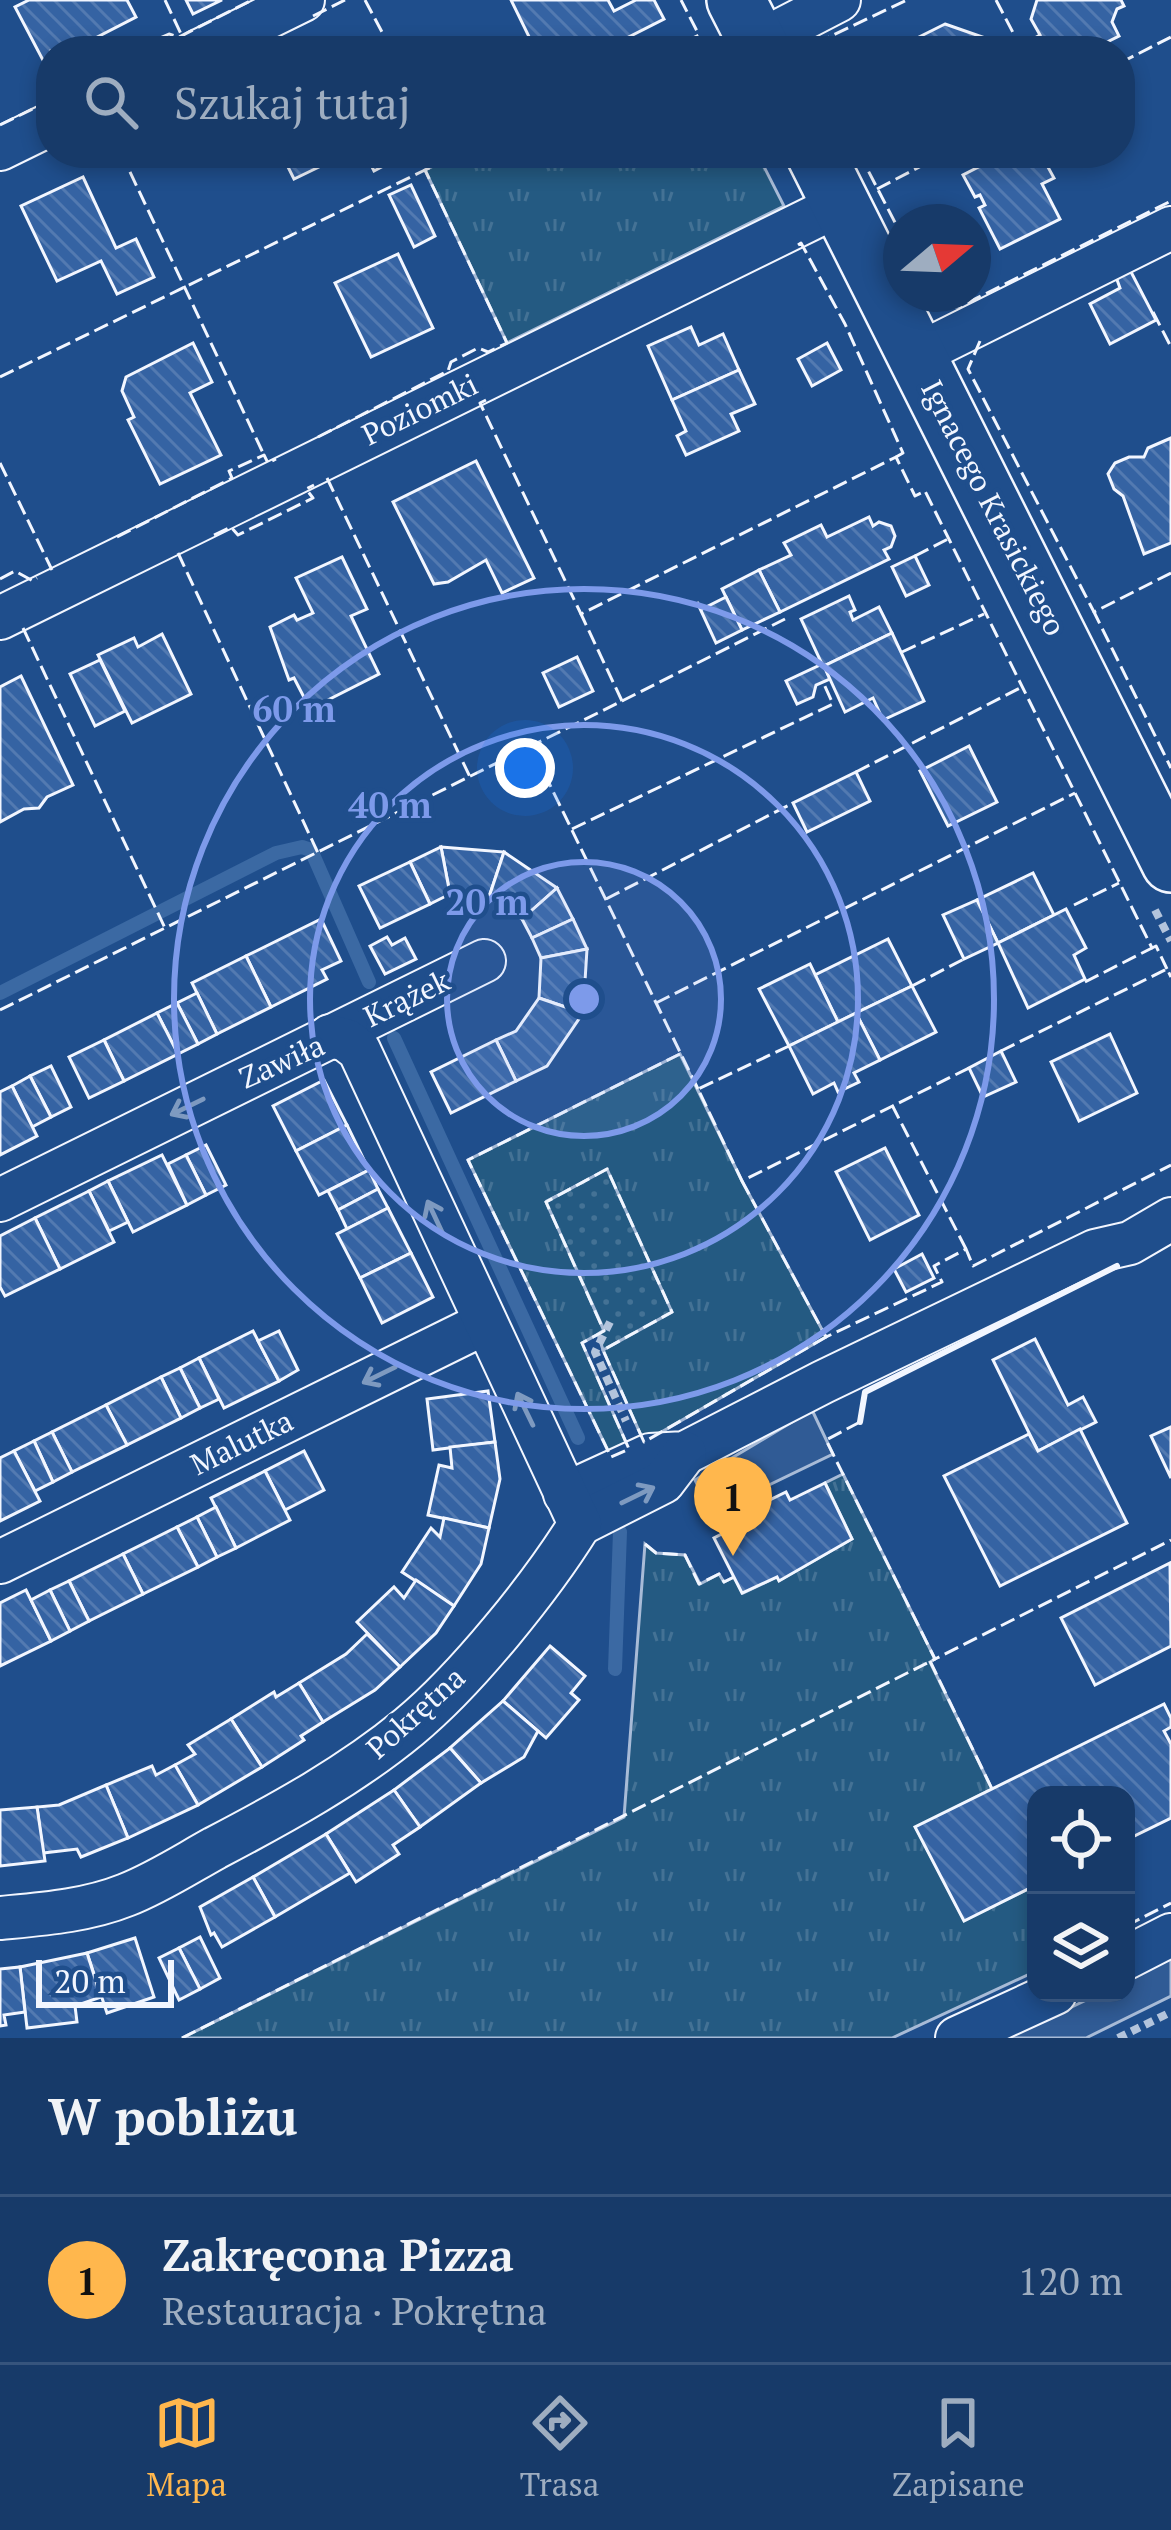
<!DOCTYPE html>
<html lang="pl">
<head>
<meta charset="utf-8">
<style>
  :root { --surface:#173a69; --page:#244571; --text:#f1f3f6; --muted:#9eadc0; --line:#36547d; --accent:#ffb74d }
  body { margin:0; font-family:"PT Serif",serif; background:var(--page); color:var(--text) }
  .controls { position:absolute; right:36px; bottom:36px; display:grid; overflow:hidden; border-radius:24px; box-shadow:0 6px 18px #0003 }
  .controls button { width:108px; height:108px; display:grid; place-items:center; padding:0; border:0; border-bottom:3px solid var(--line); background:var(--surface); color:var(--text); font:60px sans-serif }
  .compass { position:absolute; left:883px; top:204px; width:108px; height:108px; border-radius:50%; background:var(--surface); box-shadow:0 6px 18px #0003; rotate:71deg }
  .scale { position:absolute; left:36px; bottom:30px; width:138px; box-sizing:border-box; padding-left:12px; border:6px solid #f2f6ff; border-top:0; font-size:33px; line-height:42px; white-space:nowrap; color:#f2f6ff; -webkit-text-stroke:9px #1f4e8c; paint-order:stroke }
  .you { position:absolute; left:525px; top:768px; width:42px; height:42px; margin:-30px; border:9px solid #fff; border-radius:50%; background:#1a73e8; box-shadow:0 0 0 18px #1a73e833 }
  .badge { display:grid; place-items:center; width:78px; height:78px; border-radius:50%; background:var(--accent); color:#111; font-size:39px; font-weight:700 }
  .pin { position:absolute; translate:-50% -99px; filter:drop-shadow(0 3px 6px #0008) }
  .pin::after { content:''; position:absolute; top:63px; width:42px; height:36px; background:inherit; clip-path:polygon(0 0,100% 0,50% 100%) }
  .list { margin:0; padding:0; list-style:none }
  h2 { display:flex; justify-content:space-between; align-items:center; height:156px; margin:0; padding:0 48px; font-size:51px }
  h2 small { font-size:39px; font-weight:400; color:var(--muted) }
  .list li { display:grid; grid-template-columns:78px 1fr auto; gap:36px; align-items:center; box-sizing:border-box; height:168px; padding:0 48px; border-top:3px solid var(--line) }
  .list b { display:block; font-size:45px; white-space:nowrap }
  .list p { margin:0; font-size:39px; white-space:nowrap; color:var(--muted) }
  .list em { font-size:39px; font-style:normal; color:var(--muted) }
  .icon { flex:none; width:66px; height:66px; fill:none; stroke:currentColor; stroke-width:2; stroke-linecap:round; stroke-linejoin:round }
  .map { position:relative; flex:none; width:1171px; height:2038px; overflow:hidden }
  .search { position:absolute; background:var(--surface); box-shadow:0 6px 18px #0003; left:36px; right:36px; top:36px; height:132px; display:flex; align-items:center; gap:30px; box-sizing:border-box; padding:0 42px; border-radius:48px; color:var(--muted); font-size:45px }
  .sheet { height:324px; background:var(--surface) }
  nav { display:flex; justify-content:space-around; align-items:center; box-sizing:border-box; height:168px; border-top:3px solid var(--line); background:var(--surface); font-size:33px; color:var(--muted) }
  nav a { display:grid; justify-items:center; gap:6px }
  nav .on { color:var(--accent) }
  .map>svg:first-child { display:block }
  .grass { fill:url(#grass-tufts); stroke:#a8bbd7; stroke-width:3 }
  .park { fill:url(#park-dots); stroke:#a8bbd7; stroke-width:3 }
  .parking { fill:#305b95; stroke:#a8bbd7; stroke-width:3 }
  .lines { fill:none; stroke-linecap:round; stroke-linejoin:round }
  .stream { stroke:#3b69a3; stroke-width:14 }
  .building { fill:url(#building-back-hatch); stroke:#f2f6ff; stroke-width:3 }
  .street-casing { stroke:#f2f6ff; stroke-width:46 }
  .secondary-casing { stroke:#f2f6ff; stroke-width:62 }
  .path { stroke:#b3c4dc; stroke-width:8; stroke-dasharray:9 6; stroke-linecap:butt }
  .street { stroke:#1f4e8c; stroke-width:42 }
  .secondary { stroke:#1f4e8c; stroke-width:57 }
  .fence { stroke:#f2f6ff; stroke-width:3; stroke-dasharray:15 6; stroke-linecap:butt }
  .wall { stroke:#f2f6ff; stroke-width:6 }
  .oneway { stroke:#7e9ac0 }
  .ring { fill:none; stroke:#7d9aea; stroke-width:6 }
  .labels { text-anchor:middle; stroke-width:9; stroke-linejoin:round; paint-order:stroke }
  .street-label { font-size:30px; fill:#f2f6ff; stroke:#1f4e8c }
  .centre { fill:#7d9aea; stroke:#1f4e8c; stroke-width:6 }
  .ring-label { font-size:36px; text-anchor:middle; font-weight:bold; fill:#7d9aea; stroke:#1f4e8c; stroke-width:9; stroke-linejoin:round; paint-order:stroke }
</style>
</head>
<body>
<div class="map">
<svg width="1171" height="2038" viewBox="0 0 1171 2038">
  <defs>
    <pattern id="grass-tufts" width="24" height="20" patternUnits="userSpaceOnUse" patternTransform="scale(3)"><rect width="24" height="20" fill="#245a82"/><path d="M3 7l-1-3M5 7V3M7 7l1-3M15 17l-1-3M17 17v-4M19 17l1-3" fill="none" stroke="#447295"/></pattern>
    <pattern id="park-dots" width="8" height="8" patternUnits="userSpaceOnUse" patternTransform="scale(3)"><rect width="8" height="8" fill="#245a82"/><path d="M2 2h.1M6 6h.1" fill="none" stroke="#447295" stroke-width="1.8" stroke-linecap="round"/></pattern>
    <pattern id="building-back-hatch" width="6" height="6" patternUnits="userSpaceOnUse" patternTransform="scale(3)"><rect width="6" height="6" fill="#3563a3"/><path d="M-1 5l2 2M0 0l6 6M5-1l2 2" fill="none" stroke="#537ab1"/></pattern>
  </defs>
  <rect width="100%" height="100%" fill="#1f4e8c"/>
  <g class="grass">
    <polygon points="462,153 757,153 784,206 507,343 425,170"/>
    <polygon points="680,1054 742,1181 826,1337 644,1442 603,1350 606,1347 607,1170 547,1201 604,1331 582,1343 629,1449 611,1457 468,1160"/>
    <polygon points="843,1474 935,1659 930,1662 992,1789 916,1828 964,1920 1036,1885 1036,1971 892,2038 182,2038 624,1817 645,1544 656,1553 685,1555 700,1584 719,1574 724,1582 734,1577 743,1593 777,1577 780,1580 852,1539 825,1483"/>
  </g>
  <polygon class="park" points="607,1169 672,1312 603,1350 598,1334 604,1330 546,1202"/>
  <g class="parking">
    <polygon points="812,1410 833,1454 711,1513 695,1480"/>
    <polygon points="1171,1958 1171,1996 1086,2038 1007,2038 1101,1993 1126,1993 1126,1981"/>
  </g>
  <g class="lines">
    <g class="stream">
      <polyline points="0,993 276,853 302,847 311,850 369,982"/>
      <polyline points="394,1038 578,1438"/>
      <polyline points="615,1669 620,1532"/>
    </g>
  </g>
  <g class="building">
    <polygon points="29,0 127,0 136,17 70,51 51,51 51,61 45,64 15,7"/>
    <polygon points="186,0 222,0 193,14"/>
    <polygon points="511,0 608,0 614,11 636,0 654,0 664,19 601,51 536,51"/>
    <polygon points="1037,0 1121,0 1124,6 1117,9 1112,22 1119,36 1089,51 1022,51 1020,46 1040,35 1031,19"/>
    <polygon points="945,24 991,40 997,51 898,51 897,48"/>
    <polygon points="281,153 348,153 294,179"/>
    <polygon points="365,153 408,153 374,171"/>
    <polygon points="1006,153 1026,153 1032,164 1043,158 1054,178 1042,184 1060,219 1000,249 979,208 985,205 980,195 975,197 963,175"/>
    <polygon points="83,177 116,248 136,239 154,277 117,294 101,261 57,281 21,206"/>
    <polygon points="411,185 435,236 414,247 389,195"/>
    <polygon points="398,254 433,328 371,357 335,283"/>
    <polygon points="1130,270 1156,320 1110,344 1090,304 1120,288 1116,277"/>
    <polygon points="691,327 699,345 723,334 739,370 672,400 648,346"/>
    <polygon points="193,343 212,382 190,393 221,455 160,484 128,420 134,417 122,391 126,377"/>
    <polygon points="827,343 841,370 812,386 798,359"/>
    <polygon points="739,370 755,404 731,414 739,431 686,455 677,436 686,431 672,400"/>
    <polygon points="1171,438 1171,543 1144,554 1123,496 1114,489 1108,474 1115,463 1129,457 1144,457 1148,448"/>
    <polygon points="476,461 534,578 502,593 486,560 448,582 434,584 393,502"/>
    <polygon points="869,517 873,526 879,522 891,526 895,536 891,547 884,550 889,559 780,612 759,570 791,555 784,543 821,525 827,537"/>
    <polygon points="915,556 929,585 906,596 892,567"/>
    <polygon points="342,557 367,609 351,616 379,674 310,709 294,678 289,680 270,627 294,615 297,620 313,613 296,578"/>
    <polygon points="759,570 780,612 742,630 722,589"/>
    <polygon points="849,596 855,610 850,612 853,620 879,607 892,633 824,666 830,679 816,685 813,697 797,704 786,681 822,664 801,619"/>
    <polygon points="726,597 742,630 716,643 697,602 702,609"/>
    <polygon points="892,633 924,701 883,720 873,698 845,712 824,666"/>
    <polygon points="162,634 191,694 132,723 98,655 134,638 138,647"/>
    <polygon points="577,657 593,691 559,707 543,673"/>
    <polygon points="100,660 125,711 95,726 70,674"/>
    <polygon points="21,676 73,785 47,797 39,808 24,809 0,822 0,687"/>
    <polygon points="969,746 997,802 948,826 920,771"/>
    <polygon points="856,772 870,801 807,832 793,803"/>
    <polygon points="441,847 504,852 489,897 450,894"/>
    <polygon points="441,847 450,894 430,904 410,862"/>
    <polygon points="504,852 557,888 522,919 489,897"/>
    <polygon points="410,862 430,904 380,928 359,886"/>
    <polygon points="1033,873 1054,915 998,943 977,900"/>
    <polygon points="557,888 573,919 532,938 522,919"/>
    <polygon points="977,900 998,943 964,959 943,915"/>
    <polygon points="1066,909 1086,948 1074,955 1085,979 1028,1008 998,943"/>
    <polygon points="321,919 341,961 322,970 327,979 271,1007 246,956"/>
    <polygon points="573,919 587,949 541,958 532,938"/>
    <polygon points="387,937 392,945 405,938 416,959 385,974 370,946"/>
    <polygon points="888,939 912,986 838,1022 815,975"/>
    <polygon points="587,949 583,1013 539,998 541,958"/>
    <polygon points="246,956 271,1007 217,1034 192,983"/>
    <polygon points="810,964 838,1022 789,1046 759,989"/>
    <polygon points="912,986 936,1032 880,1060 856,1013"/>
    <polygon points="197,993 217,1034 198,1044 177,1003"/>
    <polygon points="539,998 583,1013 547,1066 516,1081 496,1040 516,1031"/>
    <polygon points="177,1003 198,1044 178,1054 157,1013"/>
    <polygon points="157,1013 178,1054 124,1081 104,1040"/>
    <polygon points="856,1013 880,1060 854,1073 859,1082 838,1092 834,1083 813,1094 789,1046"/>
    <polygon points="1110,1034 1137,1093 1079,1121 1051,1062"/>
    <polygon points="104,1040 124,1081 89,1098 69,1057"/>
    <polygon points="496,1040 516,1081 451,1113 431,1072"/>
    <polygon points="1001,1051 1016,1082 983,1097 969,1068"/>
    <polygon points="51,1066 71,1107 51,1117 30,1076"/>
    <polygon points="30,1076 51,1117 32,1127 12,1086"/>
    <polygon points="324,1080 347,1125 296,1151 273,1106"/>
    <polygon points="12,1086 37,1136 0,1155 0,1092"/>
    <polygon points="347,1125 369,1170 319,1195 296,1151"/>
    <polygon points="206,1145 226,1185 206,1195 186,1155"/>
    <polygon points="885,1148 919,1215 870,1240 836,1172"/>
    <polygon points="162,1155 187,1205 133,1232 108,1181"/>
    <polygon points="186,1155 206,1195 187,1205 168,1164"/>
    <polygon points="369,1170 378,1189 338,1210 328,1191"/>
    <polygon points="108,1181 128,1222 109,1231 89,1191"/>
    <polygon points="378,1189 388,1208 347,1229 338,1210"/>
    <polygon points="89,1191 114,1242 60,1269 35,1218"/>
    <polygon points="388,1208 411,1253 360,1278 337,1234"/>
    <polygon points="35,1218 60,1269 5,1296 0,1287 0,1236"/>
    <polygon points="411,1253 433,1297 382,1323 360,1278"/>
    <polygon points="922,1254 934,1278 906,1292 894,1269"/>
    <polygon points="253,1331 279,1381 224,1408 199,1358"/>
    <polygon points="279,1331 298,1370 279,1381 258,1341"/>
    <polygon points="1035,1339 1068,1405 1083,1397 1096,1422 1038,1451 993,1360"/>
    <polygon points="199,1358 219,1399 200,1408 180,1368"/>
    <polygon points="180,1368 200,1408 181,1418 161,1377"/>
    <polygon points="161,1377 181,1418 127,1445 106,1405"/>
    <polygon points="488,1391 495,1442 433,1450 427,1399"/>
    <polygon points="106,1405 127,1445 72,1472 52,1432"/>
    <polygon points="1171,1427 1171,1478 1151,1436"/>
    <polygon points="1080,1429 1127,1523 1000,1586 944,1476 1029,1434 1038,1451"/>
    <polygon points="52,1432 72,1472 53,1482 34,1441"/>
    <polygon points="34,1441 53,1482 35,1491 14,1451"/>
    <polygon points="495,1442 500,1479 489,1528 428,1515 439,1465 452,1468 450,1447"/>
    <polygon points="14,1451 40,1501 0,1521 0,1458"/>
    <polygon points="304,1451 324,1490 285,1510 265,1471"/>
    <polygon points="265,1471 290,1520 236,1548 211,1498"/>
    <polygon points="825,1483 852,1539 779,1581 777,1577 742,1593 714,1538 749,1520 745,1512 786,1492 790,1500"/>
    <polygon points="216,1507 236,1548 217,1557 197,1517"/>
    <polygon points="197,1517 217,1557 198,1567 177,1527"/>
    <polygon points="444,1518 489,1528 481,1564 454,1606 402,1572 431,1528 440,1537"/>
    <polygon points="177,1527 198,1567 143,1594 123,1554"/>
    <polygon points="123,1554 143,1594 89,1621 69,1581"/>
    <polygon points="1170,1563 1171,1646 1095,1685 1061,1618"/>
    <polygon points="416,1580 454,1606 436,1633 400,1667 357,1622 394,1587 404,1598"/>
    <polygon points="69,1581 89,1621 70,1631 50,1590"/>
    <polygon points="26,1590 51,1641 0,1666 0,1603"/>
    <polygon points="50,1590 70,1631 51,1641 31,1600"/>
    <polygon points="367,1634 400,1667 375,1690 323,1722 299,1683 346,1654"/>
    <polygon points="550,1646 585,1676 571,1693 579,1700 546,1738 503,1701"/>
    <polygon points="299,1683 323,1722 301,1736 304,1740 262,1767 231,1719 274,1692 276,1697"/>
    <polygon points="503,1701 538,1731 524,1757 481,1783 450,1748"/>
    <polygon points="1164,1704 1171,1718 1171,1727 1164,1731 1171,1744 1171,1818 1126,1840 1126,1795 1036,1795 1036,1885 964,1921 915,1827"/>
    <polygon points="231,1719 262,1767 198,1805 175,1765 195,1754 188,1745"/>
    <polygon points="450,1748 481,1783 420,1827 394,1790"/>
    <polygon points="175,1765 198,1805 128,1838 106,1785 152,1766 156,1775"/>
    <polygon points="106,1785 128,1838 81,1857 77,1849 43,1853 37,1807 59,1805"/>
    <polygon points="394,1790 420,1827 393,1845 399,1854 356,1882 326,1834"/>
    <polygon points="37,1807 45,1861 0,1866 0,1810"/>
    <polygon points="326,1834 350,1873 275,1917 253,1877"/>
    <polygon points="253,1877 275,1917 222,1947 214,1933 211,1935 200,1907"/>
    <polygon points="200,1937 220,1978 200,1989 179,1948"/>
    <polygon points="135,1938 154,1997 107,2013 87,1953"/>
    <polygon points="179,1948 200,1989 179,2000 159,1958"/>
    <polygon points="87,1953 101,1997 75,2006 77,2022 27,2028 20,1967"/>
    <polygon points="20,1967 25,2012 4,2015 6,2025 0,2026 0,1969"/>
  </g>
  <g class="lines">
    <defs>
      <g id="street">
        <polyline points="758,42 839,0"/>
        <polyline points="199,51 303,0"/>
        <polyline points="0,149 51,124"/>
        <polyline points="916,355 1171,228"/>
        <polyline points="0,618 841,204"/>
        <polyline points="0,1200 484,961"/>
        <polyline points="565,1494 650,1455 685,1453 823,1382 1095,1251 1130,1243 1171,1219"/>
        <polyline points="580,1524 663,1482 685,1453"/>
        <polyline points="0,1562 483,1324"/>
        <path d="M0 1918C42 1914 86 1911 126 1895 157 1883 186 1864 215 1848 282 1813 351 1775 409 1727 466 1680 541 1587 580 1524L359 1050 346 1040 330 1036"/>
        <polyline points="1126,1958 1171,1935"/>
        <polyline points="957,2038 1055,1993"/>
      </g>
      <g id="secondary">
        <polyline points="736,0 762,51"/>
        <polyline points="815,153 1171,863"/>
      </g>
    </defs>
    <use href="#street" class="street-casing"/>
    <use href="#secondary" class="secondary-casing"/>
    <g class="path">
      <polyline points="1155,910 1171,941"/>
      <polyline points="610,1322 595,1352 626,1421"/>
      <polyline points="1118,2038 1171,2012"/>
    </g>
    <use href="#street" class="street"/>
    <use href="#secondary" class="secondary"/>
    <g class="fence">
      <polyline points="165,0 182,36"/>
      <polyline points="365,0 392,51"/>
      <polyline points="996,0 1020,46"/>
      <polyline points="313,16 345,0"/>
      <polyline points="146,51 147,44 169,34 179,37 252,0"/>
      <polyline points="666,51 699,35 681,0"/>
      <polyline points="824,51 829,37 907,0"/>
      <polyline points="1120,63 1171,37"/>
      <polyline points="0,125 51,100"/>
      <polyline points="121,153 264,455"/>
      <polyline points="859,153 901,234"/>
      <polyline points="877,189 946,153"/>
      <polyline points="798,245 801,243 845,324 903,453 896,457"/>
      <polyline points="934,294 941,307 959,307 1171,201"/>
      <polyline points="1153,312 1171,347"/>
      <polyline points="980,341 968,369 1094,612"/>
      <polyline points="0,377 425,170"/>
      <polyline points="486,400 480,403 581,614"/>
      <polyline points="318,437 448,371 451,362 478,348 488,352 507,343 425,170 462,153"/>
      <polyline points="0,463 52,570"/>
      <polyline points="327,478 470,777"/>
      <polyline points="214,535 231,527 238,535 313,498 306,489 314,485"/>
      <polyline points="117,537 232,478 229,471 264,455 268,463 276,459"/>
      <polyline points="178,553 318,853"/>
      <polyline points="915,556 948,539"/>
      <polyline points="1171,573 1094,612 1171,768"/>
      <polyline points="0,579 15,571 33,581 37,578"/>
      <polyline points="23,628 165,928"/>
      <polyline points="902,652 984,614"/>
      <polyline points="622,701 785,619"/>
      <polyline points="856,772 1020,688"/>
      <polyline points="572,829 833,704 823,682"/>
      <polyline points="606,899 793,803"/>
      <polyline points="1074,905 1119,883"/>
      <polyline points="1085,982 1152,948"/>
      <polyline points="912,986 964,959"/>
      <polyline points="656,1003 1075,793"/>
      <polyline points="0,1010 531,746"/>
      <polyline points="789,1046 698,1089 742,1181 969,1068"/>
      <polyline points="1001,1051 1167,969 1171,977"/>
      <polyline points="680,1054 468,1160 611,1457 629,1449 582,1343 604,1331 546,1202 607,1169 672,1312 603,1350 644,1442 826,1337"/>
      <polyline points="698,1089 531,746 622,701 581,614 896,457 915,496 925,491 1152,948 1156,946 1167,969"/>
      <polyline points="892,1105 966,1249"/>
      <polyline points="742,1181 826,1337 942,1282 934,1266 966,1249 973,1266 1171,1165"/>
      <polyline points="860,1422 826,1440 935,1659 1171,1540"/>
      <polyline points="645,1544 656,1553 685,1555 699,1584 719,1574 724,1582 734,1577"/>
      <polyline points="930,1661 992,1789"/>
      <polyline points="1126,1926 1171,1903"/>
      <polyline points="182,2038 935,1659"/>
    </g>
    <polyline class="wall" points="860,1422 865,1392 1117,1266"/>
  </g>
  <defs><path id="oneway-shaft" d="M-6 0H5M1.5-3L5.5 0L1.5 3" fill="none" stroke-width="1.6" stroke-linecap="round" stroke-linejoin="round" transform="scale(3)"/></defs>
  <g class="oneway">
    <use href="#oneway-shaft" transform="translate(187 1107) rotate(154)"/>
    <use href="#oneway-shaft" transform="translate(435 1217) rotate(-115)"/>
    <use href="#oneway-shaft" transform="translate(379 1375) rotate(154)"/>
    <use href="#oneway-shaft" transform="translate(525 1409) rotate(-116)"/>
    <use href="#oneway-shaft" transform="translate(638 1495) rotate(-26)"/>
  </g>
  <circle cx="584" cy="999" r="137" fill="#7d9aea" fill-opacity=".12"/>
  <g class="ring">
    <circle cx="584" cy="999" r="137"/>
    <circle cx="584" cy="999" r="274"/>
    <circle cx="584" cy="999" r="410"/>
  </g>
  <g class="labels">
    <g class="street-label">
      <text transform="translate(420 410) rotate(-26)" y="10">Poziomki</text>
      <text transform="translate(993 508) rotate(63)" y="10">Ignacego Krasickiego</text>
      <text transform="translate(407 999) rotate(-26)" y="10">Krążek</text>
      <text transform="translate(282 1062) rotate(-24)" y="10">Zawiła</text>
      <text transform="translate(242 1443) rotate(-26)" y="10">Malutka</text>
      <text transform="translate(416 1713) rotate(-42)" y="10">Pokrętna</text>
    </g>
  </g>
  <circle cx="584" cy="999" r="18" class="centre"/>
  <g class="ring-label">
    <text x="294" y="722">60 m</text>
    <text x="390" y="818">40 m</text>
    <text x="487" y="915">20 m</text>
  </g>
</svg>
<div class="controls">
<button><svg class="icon" aria-label="locate" viewBox="0 0 24 24"><circle cx="12" cy="12" r="6"/><path d="M12 2v4M12 18v4M2 12h4M18 12h4"/></svg></button>
<button><svg class="icon" aria-label="layers" viewBox="0 0 24 24"><path d="M12 4l9 5-9 5-9-5zM3 14l9 5 9-5"/></svg></button>
</div>
<svg class="compass" viewBox="-18 -18 36 36"><path d="M0-13l5 13h-10z" fill="#e53935"/><path d="M0 13l5-13h-10z" fill="#9eadc0"/></svg>
<div class="scale">20 m</div>
<div class="you"></div>
<div class="pin badge" style="left:733px;top:1556px">1</div>
<div class="search"><svg class="icon" aria-label="search" viewBox="0 0 24 24"><circle cx="10" cy="10" r="6"/><path d="M15 15l6 6"/></svg>Szukaj tutaj</div>
</div>
<section class="sheet">
<h2>W pobliżu<small></small></h2>
<ul class="list">
<li><span class="badge">1</span><div><b>Zakręcona Pizza</b><p>Restauracja · Pokrętna</p></div><em>120 m</em></li>
</ul>
</section>
<nav>
<a class="on"><svg class="icon" aria-label="map" viewBox="0 0 24 24"><path d="M3 6l6-2 6 2 6-2v14l-6 2-6-2-6 2zM9 4v14M15 6v14"/></svg>Mapa</a>
<a><svg class="icon" aria-label="directions" viewBox="0 0 24 24"><path d="M12 3l9 9-9 9-9-9zM9 14v-3h6M13 9l2 2-2 2"/></svg>Trasa</a>
<a><svg class="icon" aria-label="saved" viewBox="0 0 24 24"><path d="M7 4h10v16l-5-4-5 4z"/></svg>Zapisane</a>
</nav>
</body>
</html>
